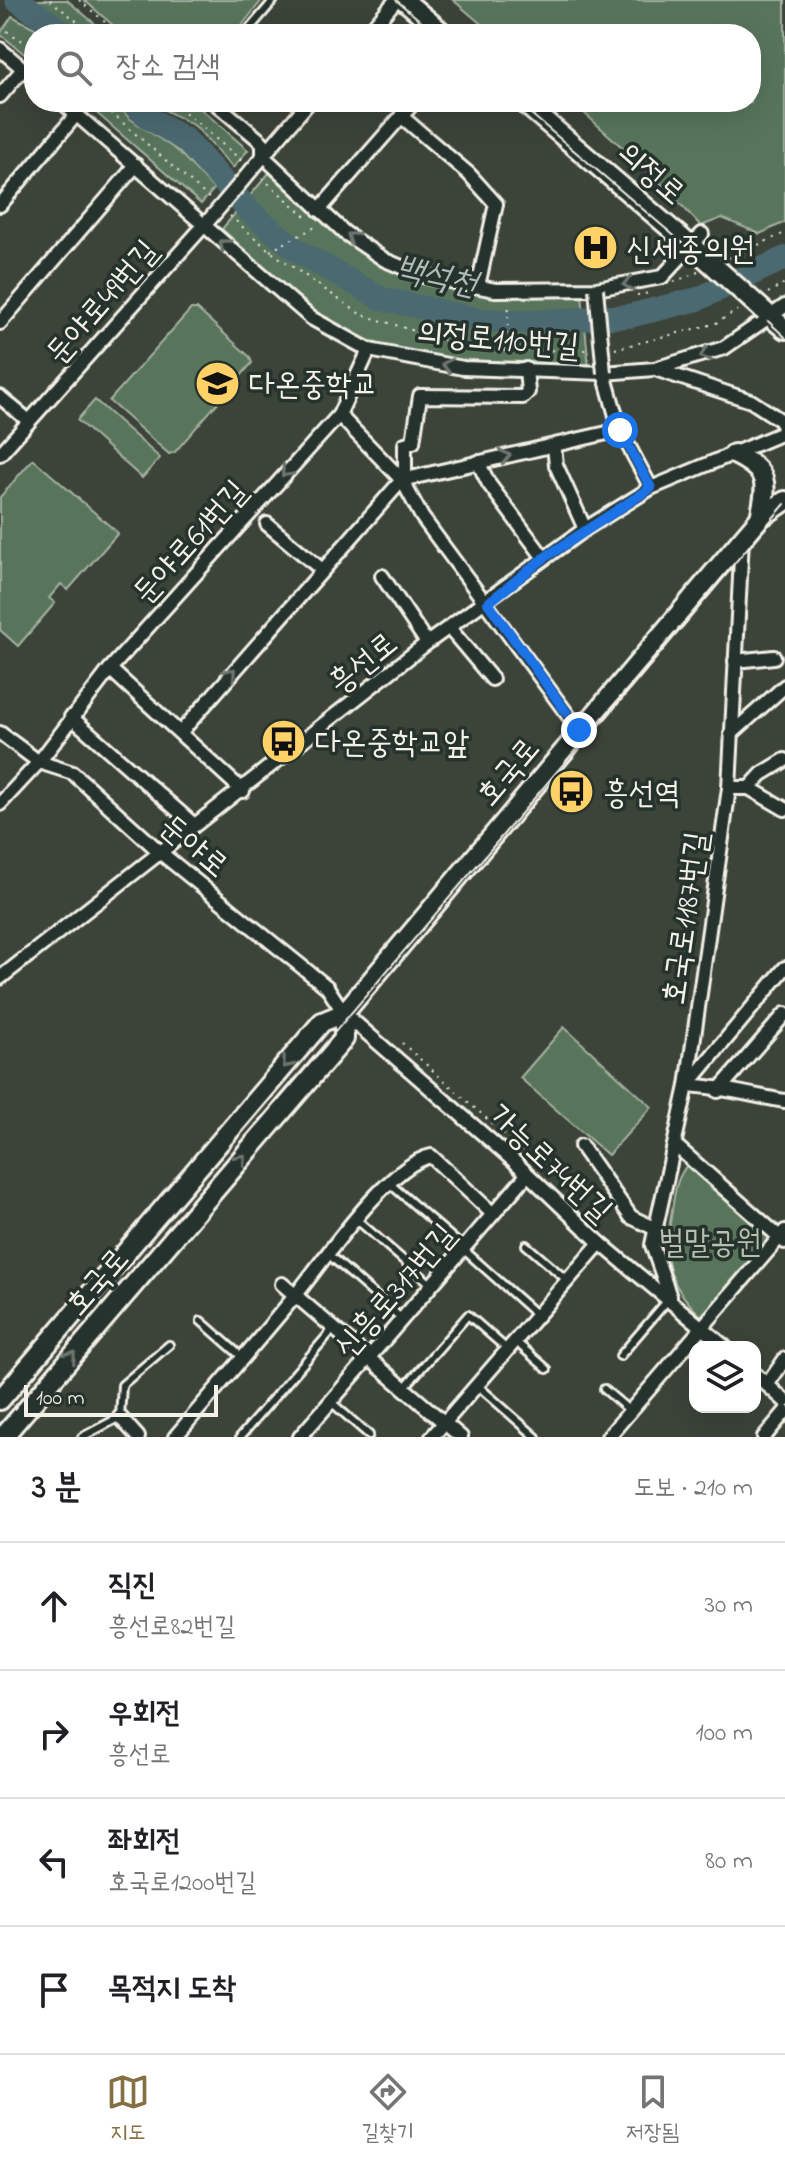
<!DOCTYPE html>
<html lang="ko">
<head>
<meta charset="utf-8">
<style>
  :root { --surface:#fff; --page:#f2f2f2; --text:#202124; --muted:#757577; --line:#e0e0e0; --accent:#847042 }
  body { margin:0; font-family:"Indie Flower","Poor Story",sans-serif; background:var(--page); color:var(--text) }
  .controls { position:absolute; right:24px; bottom:24px; display:grid; overflow:hidden; border-radius:16px; box-shadow:0 8px 32px #0002 }
  .controls button { width:72px; height:72px; display:grid; place-items:center; padding:0; border:0; border-bottom:2px solid var(--line); background:var(--surface); color:var(--text); font:40px sans-serif }
  .scale { position:absolute; left:24px; bottom:20px; width:194px; box-sizing:border-box; padding-left:8px; border:4px solid #f4f1e8; border-top:0; font-size:22px; line-height:28px; white-space:nowrap; color:#f4f1e8; -webkit-text-stroke:6px #26332d; paint-order:stroke }
  .stop { position:absolute; width:24px; height:24px; margin:-18px; border:6px solid #1a73e8; border-radius:50%; background:#fff }
  .stop.end { background:#1a73e8; border-color:#fff; box-shadow:0 2px 8px #0008 }
  .list { margin:0; padding:0; list-style:none }
  h2 { display:flex; justify-content:space-between; align-items:center; height:104px; margin:0; padding:0 32px; font-size:34px }
  h2 small { font-size:26px; font-weight:400; color:var(--muted) }
  .list li { display:grid; grid-template-columns:52px 1fr auto; gap:24px; align-items:center; box-sizing:border-box; height:128px; padding:0 32px; border-top:2px solid var(--line) }
  .list b { display:block; font-size:30px; white-space:nowrap }
  .list p { margin:0; font-size:26px; white-space:nowrap; color:var(--muted) }
  .list em { font-size:26px; font-style:normal; color:var(--muted) }
  .icon { flex:none; width:44px; height:44px; fill:none; stroke:currentColor; stroke-width:2; stroke-linecap:round; stroke-linejoin:round }
  .map { position:relative; flex:none; width:785px; height:1437px; overflow:hidden }
  .search { position:absolute; background:var(--surface); box-shadow:0 8px 32px #0002; left:24px; right:24px; top:24px; height:88px; display:flex; align-items:center; gap:20px; box-sizing:border-box; padding:0 28px; border-radius:32px; color:var(--muted); font-size:30px }
  .sheet { height:616px; background:var(--surface) }
  nav { display:flex; justify-content:space-around; align-items:center; box-sizing:border-box; height:112px; border-top:2px solid var(--line); background:var(--surface); font-size:22px; color:var(--muted) }
  nav a { display:grid; justify-items:center; gap:4px }
  nav .on { color:var(--accent) }
  .map>svg:first-child { display:block }
  .green { fill:#59745b; stroke:#a6b2a2; stroke-width:2 }
  .lines { fill:none; stroke-linecap:round; stroke-linejoin:round }
  .river { stroke:#4b6971; stroke-width:24 }
  .lane-casing { stroke:#f4f1e8; stroke-width:12 }
  .street-casing { stroke:#f4f1e8; stroke-width:18 }
  .secondary-casing { stroke:#f4f1e8; stroke-width:24 }
  .path { stroke:#f4f1e8; stroke-width:2; stroke-dasharray:2 6; stroke-linecap:butt }
  .lane { stroke:#26332d; stroke-width:6 }
  .street { stroke:#26332d; stroke-width:12 }
  .secondary { stroke:#26332d; stroke-width:18 }
  .tram { stroke:#f4f1e8; stroke-width:2 }
  .street-bridge-casing { stroke:#f4f1e8; stroke-width:18; stroke-linecap:butt }
  .secondary-bridge-casing { stroke:#f4f1e8; stroke-width:24; stroke-linecap:butt }
  .street-bridge { stroke:#26332d; stroke-width:12 }
  .secondary-bridge { stroke:#26332d; stroke-width:18 }
  .oneway { stroke:#6e766e }
  .route { stroke:#1a73e8; stroke-width:10 }
  .labels { text-anchor:middle; stroke-width:7; stroke-linejoin:round; paint-order:stroke }
  .street-label { font-size:32px; fill:#f4f1e8; stroke:#26332d }
  .poi-label { font-size:32px; fill:#f4f1e8; stroke:#26332d; text-anchor:start }
  .park-label { font-size:32px; fill:#b6bfb0; stroke:#26332d }
  .water-label { font-size:34px; font-style:italic; fill:#b0bbb8; stroke:#26332d }
</style>
</head>
<body>
<div class="map">
<svg width="785" height="1437" viewBox="0 0 785 1437">
  <rect width="100%" height="100%" fill="#3c4339"/>
  <filter id="ink" filterUnits="userSpaceOnUse"><feTurbulence type="fractalNoise" baseFrequency=".0125" numOctaves="2"/><feDisplacementMap in="SourceGraphic" scale="16" xChannelSelector="R" yChannelSelector="G"/><feConvolveMatrix kernelMatrix="1 2 1 2 8 2 1 2 1" color-interpolation-filters="sRGB"/></filter>
  <g filter="url(#ink)">
    <g class="green">
      <polygon points="34,0 67,0 107,34 85,34"/>
      <polygon points="84,0 262,0 235,34 123,34"/>
      <polygon points="453,0 785,0 785,222 760,234 722,218 701,226 654,176 572,102 751,102 751,34 493,34"/>
      <polygon points="12,16 46,34 34,34 34,62 0,34"/>
      <polygon points="84,102 116,102 129,118 178,151 214,189 201,204"/>
      <polygon points="150,102 193,102 248,150 233,168 195,126"/>
      <path d="M269 173C301 200 333 233 368 256 433 298 508 299 582 294L589 368C499 364 396 368 318 314 284 291 253 257 222 229Z"/>
      <polygon points="191,309 197,309 250,357 252,363 175,452 169,454 109,401"/>
      <polygon points="95,400 160,458 142,478 77,420"/>
      <polygon points="33,459 118,533 68,590 61,584 49,598 55,603 18,646 0,630 0,497"/>
      <polygon points="564,1027 652,1107 608,1155 520,1078"/>
      <path d="M688 1164 766 1233 767 1242 701 1316C663 1279 664 1259 672 1210 675 1191 676 1178 688 1164Z"/>
    </g>
    <g class="lines">
      <g class="river">
        <polyline points="17,0 66,34"/>
        <polyline points="131,102 151,119 186,140 250,212 299,252 382,299 481,320 532,322 629,316 698,299 785,258"/>
      </g>
      <defs>
        <g id="lane">
          <polyline points="245,34 274,0"/>
          <polyline points="389,1183 464,1248"/>
          <polyline points="356,1219 432,1285"/>
          <polyline points="526,1245 568,1281"/>
          <polyline points="463,1249 538,1316"/>
          <polyline points="328,1254 402,1319"/>
          <polyline points="201,1321 242,1357"/>
          <polyline points="515,1341 547,1369"/>
          <polyline points="620,1356 667,1301"/>
          <polyline points="477,1385 536,1437"/>
          <polyline points="404,1388 468,1315 508,1350"/>
          <polyline points="604,1389 630,1411"/>
          <polyline points="331,1402 369,1435"/>
          <polyline points="82,1437 120,1417 122,1385 169,1345"/>
          <polyline points="240,1437 334,1328"/>
        </g>
        <g id="street">
          <polyline points="367,34 396,0"/>
          <polyline points="0,49 34,78"/>
          <polyline points="0,96 23,69"/>
          <polyline points="62,102 311,318 369,350 463,368 604,373 654,369 724,348 785,306"/>
          <polyline points="214,102 263,143 263,156 345,233 385,260 423,276 495,290 596,289 662,277 702,234"/>
          <polyline points="401,116 469,174 496,204 478,286"/>
          <polyline points="262,157 309,102"/>
          <polyline points="0,205 76,115"/>
          <polyline points="319,210 414,102"/>
          <polyline points="0,323 136,165"/>
          <polyline points="658,370 751,401 782,421 783,433"/>
          <polyline points="604,373 620,430 651,488"/>
          <polyline points="0,397 29,421"/>
          <polyline points="339,415 402,480 422,517 579,730"/>
          <polyline points="554,446 556,465 585,529"/>
          <polyline points="0,454 208,221"/>
          <polyline points="478,462 489,484 544,558"/>
          <polyline points="405,478 405,444 413,442 420,396 523,397 528,392 526,369"/>
          <polyline points="267,524 321,569"/>
          <polyline points="382,576 427,643"/>
          <polyline points="450,629 492,679"/>
          <polyline points="735,661 774,657"/>
          <polyline points="110,669 243,791"/>
          <polyline points="71,717 193,824"/>
          <polyline points="181,732 402,480 620,430"/>
          <polyline points="0,733 39,762 73,773 161,853 327,987 344,1013 515,1162 600,1243 725,1347"/>
          <polyline points="731,734 785,686"/>
          <polyline points="729,788 749,788 785,809"/>
          <polyline points="749,788 762,774 785,760"/>
          <polyline points="0,804 39,762 110,669 339,415 369,350"/>
          <polyline points="0,978 427,643 585,529 651,488 785,432"/>
          <polyline points="687,1086 785,968"/>
          <path d="M687 1086C701 1083 765 1098 785 1101"/>
          <polyline points="718,1091 785,1014"/>
          <polyline points="675,1145 785,1242"/>
          <polyline points="581,1146 631,1217 654,1228"/>
          <polyline points="282,1284 461,1437"/>
          <polyline points="670,1297 652,1245 687,1086 729,788 742,539"/>
          <polyline points="755,1374 785,1401"/>
          <polyline points="767,1385 785,1359"/>
          <polyline points="120,1417 138,1437"/>
          <path d="M175 1437C215 1390 256 1343 295 1296 324 1260 388 1165 431 1156L493 1214"/>
          <polyline points="300,1437 526,1176"/>
          <polyline points="432,1437 600,1243"/>
          <polyline points="608,1437 785,1231"/>
          <polyline points="764,1437 785,1412"/>
        </g>
        <g id="secondary">
          <polyline points="404,0 444,34"/>
          <polyline points="523,102 704,257"/>
          <polyline points="765,312 785,329"/>
          <path d="M734 454C769 471 768 482 760 518"/>
          <polyline points="0,1400 322,1022 344,1013 742,539 760,518 785,501"/>
          <polyline points="3,1437 344,1039 344,1013"/>
        </g>
      </defs>
      <use href="#lane" class="lane-casing"/>
      <use href="#street" class="street-casing"/>
      <use href="#secondary" class="secondary-casing"/>
      <g class="path">
        <polyline points="50,0 93,34"/>
        <polyline points="79,0 119,34"/>
        <polyline points="0,27 34,48"/>
        <polyline points="99,102 210,199"/>
        <polyline points="173,102 242,161"/>
        <polyline points="262,178 308,218"/>
        <polyline points="230,216 270,251 360,314 479,351 589,350"/>
        <polyline points="270,251 317,226"/>
        <polyline points="729,258 785,233"/>
        <polyline points="674,282 698,272"/>
        <polyline points="768,293 785,283"/>
        <polyline points="637,295 650,293"/>
        <polyline points="615,349 714,324 738,310"/>
        <polyline points="506,350 509,304"/>
        <polyline points="402,1043 532,1159"/>
      </g>
      <use href="#lane" class="lane"/>
      <use href="#street" class="street"/>
      <use href="#secondary" class="secondary"/>
      <g class="tram">
        <polyline points="396,0 436,34"/>
        <polyline points="517,102 699,257 785,337"/>
        <polyline points="0,1425 785,504"/>
      </g>
      <defs>
        <g id="street-bridge">
          <polyline points="209,220 260,160"/>
          <polyline points="596,289 604,373"/>
        </g>
        <polyline id="secondary-bridge" points="704,257 765,312"/>
      </defs>
      <use href="#street-bridge" class="street-bridge-casing"/>
      <use href="#secondary-bridge" class="secondary-bridge-casing"/>
      <use href="#street-bridge" class="street-bridge"/>
      <use href="#secondary-bridge" class="secondary-bridge"/>
    </g>
    <defs><path id="oneway-chevron" d="M-2-3.5L2.5 0L-2 3.5" fill="none" stroke-width="1.6" stroke-linecap="round" stroke-linejoin="round" transform="scale(2)"/></defs>
    <g class="oneway">
      <use href="#oneway-chevron" transform="translate(352 237) rotate(-145)"/>
      <use href="#oneway-chevron" transform="translate(224 244) rotate(-140)"/>
      <use href="#oneway-chevron" transform="translate(628 284) rotate(170)"/>
      <use href="#oneway-chevron" transform="translate(705 355) rotate(159)"/>
      <use href="#oneway-chevron" transform="translate(447 365) rotate(-169)"/>
      <use href="#oneway-chevron" transform="translate(505 456) rotate(-12)"/>
      <use href="#oneway-chevron" transform="translate(286 472) rotate(132)"/>
      <use href="#oneway-chevron" transform="translate(231 673) rotate(-49)"/>
      <use href="#oneway-chevron" transform="translate(287 1063) rotate(130)"/>
      <use href="#oneway-chevron" transform="translate(241 1159) rotate(-49)"/>
      <use href="#oneway-chevron" transform="translate(71 1356) rotate(-49)"/>
    </g>
  </g>
  <g class="lines" filter="url(#ink)">
    <polyline class="route" points="579,730 488,603 544,558 651,488 620,430"/>
  </g>
  <defs>
    <symbol id="hospital-disc" viewBox="-11 -11 22 22"><circle r="9.5" fill="#ffd166" stroke="#26332d"/><path d="M-5-5h3v3.5h4V-5h3V5h-3V1.5h-4V5h-3Z" fill="#111"/></symbol>
    <symbol id="school-disc" viewBox="-11 -11 22 22"><circle r="9.5" fill="#ffd166" stroke="#26332d"/><path d="M0-5L7-2L0 1L-7-2ZM-4 1L0 2.5L4 1V4Q0 6-4 4Z" fill="#111"/></symbol>
    <symbol id="bus-disc" viewBox="-11 -11 22 22"><circle r="9.5" fill="#ffd166" stroke="#26332d"/><path d="M-5-6H5V4H4V6H2V4H-2V6H-4V4H-5ZM-3.5-4V0h7V-4ZM-3.5 1.2v1.5H-2V1.2ZM2 1.2v1.5H3.5V1.2Z" fill="#111"/></symbol>
  </defs>
  <g fill-rule="evenodd">
    <use href="#hospital-disc" x="570" y="222" width="51" height="51"/>
    <use href="#school-disc" x="192" y="358" width="51" height="51"/>
    <use href="#bus-disc" x="258" y="716" width="51" height="51"/>
    <use href="#bus-disc" x="546" y="766" width="51" height="51"/>
  </g>
  <g class="labels">
    <g class="street-label">
      <text transform="translate(652 172) rotate(41)" y="11">의정로</text>
      <text transform="translate(101 301) rotate(-49)" y="11">둔야로49번길</text>
      <text transform="translate(498 338) rotate(5)" y="11">의정로110번길</text>
      <text transform="translate(189 541) rotate(-48)" y="11">둔야로61번길</text>
      <text transform="translate(362 662) rotate(-39)" y="11">흥선로</text>
      <text transform="translate(507 771) rotate(-50)" y="11">호국로</text>
      <text transform="translate(195 845) rotate(40)" y="11">둔야로</text>
      <text transform="translate(684 918) rotate(-82)" y="11">호국로1187번길</text>
      <text transform="translate(551 1162) rotate(43)" y="11">가능로74번길</text>
      <text transform="translate(96 1281) rotate(-49)" y="11">호국로</text>
      <text transform="translate(394 1290) rotate(-49)" y="11">신흥로317번길</text>
    </g>
    <g class="poi-label">
      <text x="626" y="259">신세종의원</text>
      <text x="249" y="394">다온중학교</text>
      <text x="315" y="752">다온중학교앞</text>
      <text x="603" y="803">흥선역</text>
    </g>
    <g class="park-label">
      <text x="710" y="1252">벌말공원</text>
    </g>
    <g class="water-label">
      <text transform="translate(437 274) rotate(13)" y="12">백석천</text>
    </g>
  </g>
</svg>
<div class="controls">
<button><svg class="icon" aria-label="layers" viewBox="0 0 24 24"><path d="M12 4l9 5-9 5-9-5zM3 14l9 5 9-5"/></svg></button>
</div>
<div class="scale">100 m</div>
<div class="stop" style="left:620px;top:430px"></div>
<div class="stop end" style="left:579px;top:730px"></div>
<div class="search"><svg class="icon" aria-label="search" viewBox="0 0 24 24"><circle cx="10" cy="10" r="6"/><path d="M15 15l6 6"/></svg>장소 검색</div>
</div>
<section class="sheet">
<h2>3 분<small>도보 · 210 m</small></h2>
<ul class="list">
<li><svg class="icon" aria-label="ahead" viewBox="0 0 24 24"><path d="M12 20V5M6 11l6-6 6 6"/></svg><div><b>직진</b><p>흥선로82번길</p></div><em>30 m</em></li>
<li><svg class="icon" aria-label="right" viewBox="0 0 24 24"><path d="M7 20v-9h11M14 6l5 5-5 5"/></svg><div><b>우회전</b><p>흥선로</p></div><em>100 m</em></li>
<li><svg class="icon" aria-label="left" viewBox="0 0 24 24"><path d="M17 20v-9H6M10 6l-5 5 5 5"/></svg><div><b>좌회전</b><p>호국로1200번길</p></div><em>80 m</em></li>
<li><svg class="icon" aria-label="arrive" viewBox="0 0 24 24"><path d="M6 21V4h12l-3 4 3 4H6"/></svg><div><b>목적지 도착</b></div></li>
</ul>
</section>
<nav>
<a class="on"><svg class="icon" aria-label="map" viewBox="0 0 24 24"><path d="M3 6l6-2 6 2 6-2v14l-6 2-6-2-6 2zM9 4v14M15 6v14"/></svg>지도</a>
<a><svg class="icon" aria-label="directions" viewBox="0 0 24 24"><path d="M12 3l9 9-9 9-9-9zM9 14v-3h6M13 9l2 2-2 2"/></svg>길찾기</a>
<a><svg class="icon" aria-label="saved" viewBox="0 0 24 24"><path d="M7 4h10v16l-5-4-5 4z"/></svg>저장됨</a>
</nav>
</body>
</html>
